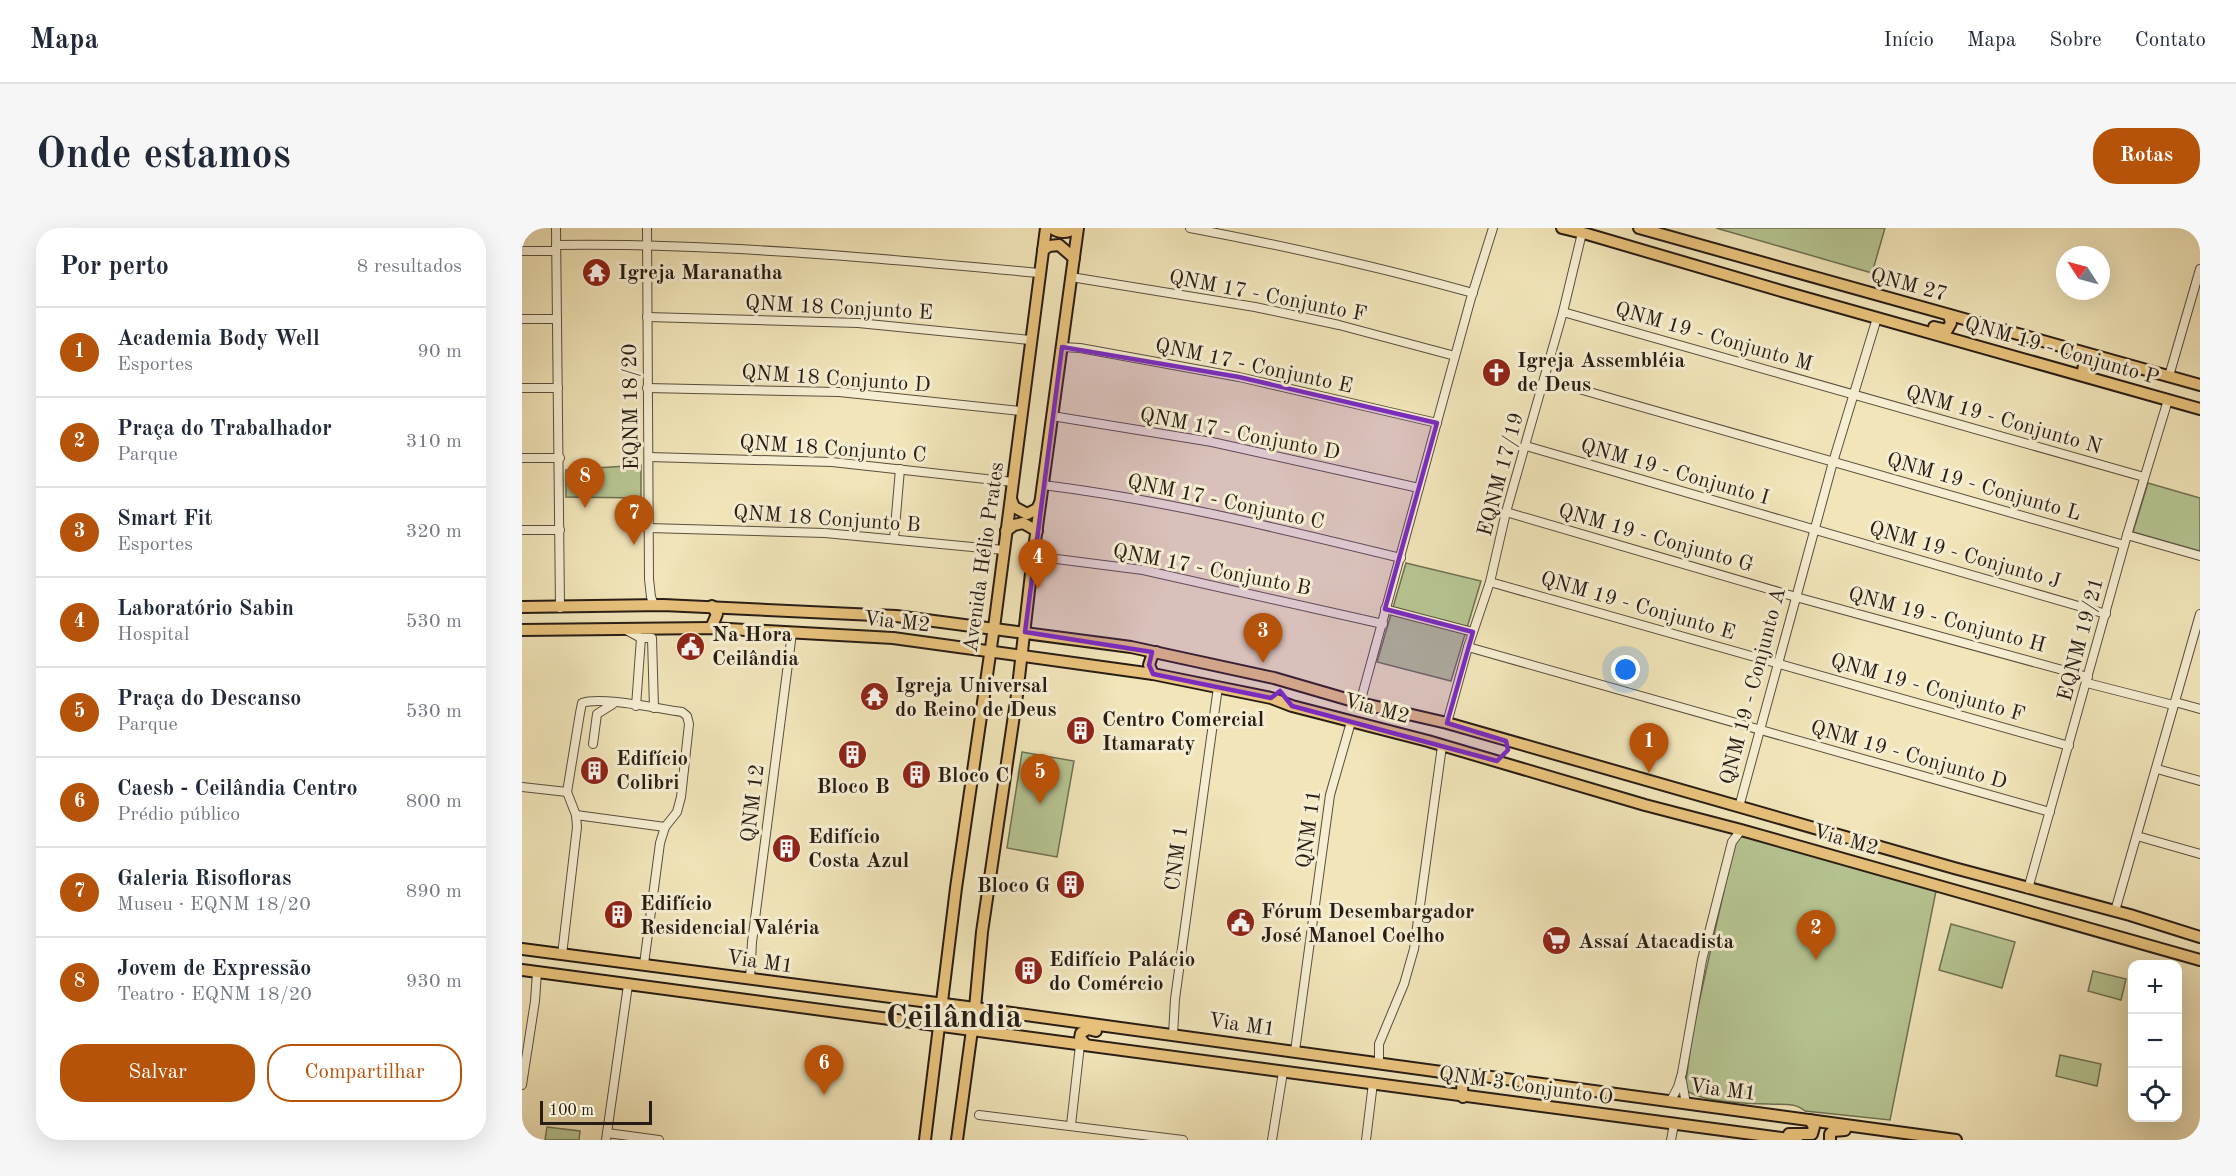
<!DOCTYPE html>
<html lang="pt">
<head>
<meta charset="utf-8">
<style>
  :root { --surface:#fff; --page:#f6f6f7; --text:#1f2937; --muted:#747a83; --line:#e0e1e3; --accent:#b45309 }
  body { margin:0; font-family:"Old Standard TT",serif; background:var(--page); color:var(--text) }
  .controls { position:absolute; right:18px; bottom:18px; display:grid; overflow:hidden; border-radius:12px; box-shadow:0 6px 24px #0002 }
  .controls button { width:54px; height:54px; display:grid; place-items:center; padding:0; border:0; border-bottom:2px solid var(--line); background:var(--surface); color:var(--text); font:30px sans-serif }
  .compass { position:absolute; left:1534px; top:18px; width:54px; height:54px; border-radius:50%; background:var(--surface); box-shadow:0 6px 24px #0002; rotate:306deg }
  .scale { position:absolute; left:18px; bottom:15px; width:112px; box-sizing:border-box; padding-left:6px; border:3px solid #281d16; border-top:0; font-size:16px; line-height:21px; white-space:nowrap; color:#281d16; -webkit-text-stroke:4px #f6eed2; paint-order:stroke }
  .you { position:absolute; left:1104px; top:442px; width:21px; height:21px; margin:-15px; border:4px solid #fff; border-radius:50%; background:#1a73e8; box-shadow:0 0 0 9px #1a73e833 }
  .badge { display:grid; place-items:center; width:39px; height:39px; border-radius:50%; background:var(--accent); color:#fff; font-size:20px; font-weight:700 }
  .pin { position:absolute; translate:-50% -50px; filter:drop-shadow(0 2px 3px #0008) }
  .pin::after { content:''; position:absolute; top:32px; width:21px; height:18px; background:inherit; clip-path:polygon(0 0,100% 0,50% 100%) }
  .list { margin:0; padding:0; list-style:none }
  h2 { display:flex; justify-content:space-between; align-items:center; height:78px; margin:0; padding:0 24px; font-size:26px }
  h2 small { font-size:20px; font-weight:400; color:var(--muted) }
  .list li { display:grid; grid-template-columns:39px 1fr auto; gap:18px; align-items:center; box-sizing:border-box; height:90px; padding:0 24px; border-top:2px solid var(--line) }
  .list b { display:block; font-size:22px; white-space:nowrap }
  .list p { margin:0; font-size:20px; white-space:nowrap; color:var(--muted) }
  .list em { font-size:20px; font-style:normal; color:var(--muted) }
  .actions { display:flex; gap:12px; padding:18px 24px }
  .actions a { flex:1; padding:14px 0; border:2px solid var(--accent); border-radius:24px; text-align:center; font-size:21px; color:var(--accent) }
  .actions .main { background:var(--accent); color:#fff }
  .icon { flex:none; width:33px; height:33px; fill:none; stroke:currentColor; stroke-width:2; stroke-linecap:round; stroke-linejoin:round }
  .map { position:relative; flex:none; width:1678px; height:912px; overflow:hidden; border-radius:24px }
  header { display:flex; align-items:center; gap:36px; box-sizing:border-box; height:84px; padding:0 30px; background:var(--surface); border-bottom:2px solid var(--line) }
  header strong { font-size:28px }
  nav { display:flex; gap:33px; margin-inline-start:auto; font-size:21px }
  .intro { display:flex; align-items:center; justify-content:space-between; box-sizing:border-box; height:144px; padding:0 36px }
  h1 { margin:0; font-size:42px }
  .button { padding:15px 27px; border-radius:24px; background:var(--accent); color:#fff; font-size:21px; font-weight:700 }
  main { display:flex; gap:36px; padding:0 36px }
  aside { flex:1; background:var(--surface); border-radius:24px; box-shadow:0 6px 24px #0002 }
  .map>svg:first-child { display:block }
  .green { fill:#b6c592; stroke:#6f7154; stroke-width:1.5 }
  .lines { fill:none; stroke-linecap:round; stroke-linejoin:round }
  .minor-casing { stroke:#5a4f3f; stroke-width:10 }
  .major-casing { stroke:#281d16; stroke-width:14 }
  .minor { stroke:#f6eed2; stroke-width:8 }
  .major { stroke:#e8c27c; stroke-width:10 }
  .marked { fill:#7b2cbf; fill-opacity:0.2; stroke:#7b2cbf; stroke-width:4.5; stroke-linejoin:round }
  .labels { text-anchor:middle; stroke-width:6; stroke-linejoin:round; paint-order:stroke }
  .poi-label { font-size:21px; font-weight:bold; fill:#281d16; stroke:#f6eed2; text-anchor:start }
  .street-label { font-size:21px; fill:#281d16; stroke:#f6eed2 }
  .town-label { font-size:33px; font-weight:bold; fill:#281d16; stroke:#f6eed2 }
</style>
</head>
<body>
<header>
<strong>Mapa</strong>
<nav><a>Início</a><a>Mapa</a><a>Sobre</a><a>Contato</a></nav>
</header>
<div class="intro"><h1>Onde estamos</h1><a class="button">Rotas</a></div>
<main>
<aside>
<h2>Por perto<small>8 resultados</small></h2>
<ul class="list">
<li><span class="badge">1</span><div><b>Academia Body Well</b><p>Esportes</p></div><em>90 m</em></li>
<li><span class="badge">2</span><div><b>Praça do Trabalhador</b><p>Parque</p></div><em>310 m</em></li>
<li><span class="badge">3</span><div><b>Smart Fit</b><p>Esportes</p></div><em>320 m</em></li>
<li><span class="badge">4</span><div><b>Laboratório Sabin</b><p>Hospital</p></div><em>530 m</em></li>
<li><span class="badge">5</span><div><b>Praça do Descanso</b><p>Parque</p></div><em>530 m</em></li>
<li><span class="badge">6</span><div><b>Caesb - Ceilândia Centro</b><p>Prédio público</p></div><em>800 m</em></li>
<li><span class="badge">7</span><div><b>Galeria Risofloras</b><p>Museu · EQNM 18/20</p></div><em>890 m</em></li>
<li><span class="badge">8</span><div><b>Jovem de Expressão</b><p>Teatro · EQNM 18/20</p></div><em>930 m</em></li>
</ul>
<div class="actions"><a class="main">Salvar</a><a>Compartilhar</a></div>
</aside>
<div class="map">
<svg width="1678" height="912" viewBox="0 0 1678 912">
  <rect width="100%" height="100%" fill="#f1e5b9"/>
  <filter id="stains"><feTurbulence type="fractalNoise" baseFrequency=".00333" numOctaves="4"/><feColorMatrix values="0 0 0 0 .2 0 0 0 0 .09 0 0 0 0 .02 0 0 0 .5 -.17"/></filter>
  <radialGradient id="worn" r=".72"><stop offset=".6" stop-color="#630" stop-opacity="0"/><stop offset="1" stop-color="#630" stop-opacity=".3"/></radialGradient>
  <g class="green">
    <polygon points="1194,0 1363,0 1350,45"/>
    <polygon points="119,237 119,270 44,269 44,242"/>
    <polygon points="1626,255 1678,270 1678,323 1611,304"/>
    <polygon points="884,335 959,353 929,453 855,434"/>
    <polygon points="500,524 552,533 535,629 485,620"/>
    <path d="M1217 606 1415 658 1368 892 1283 883C1272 874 1260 877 1247 876 1228 876 1176 874 1163 861L1171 801 1214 609Z"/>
    <polygon points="1429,696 1493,714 1480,760 1417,742"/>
    <polygon points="1571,743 1604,751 1599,772 1566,763"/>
    <polygon points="1538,827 1579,836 1575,858 1534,848"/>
    <polygon points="25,899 58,903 57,912 23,912"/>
  </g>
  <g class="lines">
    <defs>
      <g id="minor">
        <polyline points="34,0 38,380"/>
        <polyline points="125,0 127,351 129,369 132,377"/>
        <path d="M668 0C764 18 857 39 951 65"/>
        <path d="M34 17C196 15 356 30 517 45"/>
        <polyline points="0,23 34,23"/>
        <polyline points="549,49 733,79 817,97 933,128"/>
        <polyline points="1041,84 1622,249"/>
        <polyline points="125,89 336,95 508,112"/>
        <polyline points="0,91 35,91"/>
        <polyline points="540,119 558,120 717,149 915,195"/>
        <polyline points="1647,148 1678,41"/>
        <polyline points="1022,151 1602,317"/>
        <polyline points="0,160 36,160"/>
        <polyline points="125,160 317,164 499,183"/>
        <polyline points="530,188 690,214 897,260"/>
        <polyline points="1004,218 1584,386"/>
        <polyline points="127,229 310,234 491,254"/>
        <polyline points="0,230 38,230"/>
        <path d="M521 257C642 272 760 301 879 330"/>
        <polyline points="984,284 1274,369 1566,449"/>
        <polyline points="126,300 303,305 482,322"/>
        <polyline points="0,302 38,302"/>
        <polyline points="1605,307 1678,328"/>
        <polyline points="372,311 378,241"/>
        <polyline points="511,328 621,342 861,396"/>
        <polyline points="968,354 1547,518"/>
        <polyline points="863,381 951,404"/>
        <polyline points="104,402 119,410 130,410 132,480"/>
        <polyline points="946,419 1528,584"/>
        <polyline points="1565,455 1651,477"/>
        <polyline points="1653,474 1678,481"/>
        <polyline points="838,475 949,70 971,0"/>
        <polyline points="114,478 119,410"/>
        <polyline points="925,495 946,419 968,354 984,284 1041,84 1060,5"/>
        <polyline points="71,516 75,486 91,476"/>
        <polyline points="1635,541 1678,553"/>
        <polyline points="0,559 45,564"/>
        <polyline points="1217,579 1311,234 1355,90"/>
        <polyline points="54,587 143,599"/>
        <polyline points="1615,608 1678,626"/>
        <polyline points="1506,661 1605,307 1646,172"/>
        <polyline points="1593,683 1678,386"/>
        <path d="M40 727 55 599 54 587 45 564 58 485 60 475C79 468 137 481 160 484L165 488 167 496 159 569 155 584 143 599 138 615 122 736"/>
        <polyline points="228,751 230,714 270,405"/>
        <polyline points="651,807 653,771 696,459"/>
        <polyline points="773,823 808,567 829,494"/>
        <polyline points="857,835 857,816 882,756 892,721 920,518"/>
        <polyline points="1160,853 1164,876"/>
        <polyline points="0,857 13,773 15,744"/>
        <polyline points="1148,874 1156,859 1160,845 1180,732 1210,614 1219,602"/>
        <polyline points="457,887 661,912"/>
        <polyline points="549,897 558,817"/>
        <polyline points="85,905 137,912"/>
        <polyline points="84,912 106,757"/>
        <polyline points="750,912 761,844"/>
        <polyline points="844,912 851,855"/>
        <polyline points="1149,912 1152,896"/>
      </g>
      <g id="major">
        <path d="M530 0C537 6 546 5 553 0"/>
        <polyline points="1040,0 1065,6 1263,64 1678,181"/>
        <polyline points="1117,0 1678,157"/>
        <polyline points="521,22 527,18 537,17 552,30"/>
        <polyline points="1412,99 1425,102 1429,95 1427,87"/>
        <polyline points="1565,148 1561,143 1562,136 1568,132 1578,135"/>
        <polyline points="489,271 492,279 505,286 515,281 518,275"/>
        <polyline points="484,303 492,297 501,295 515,303"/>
        <polyline points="0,379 141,377 374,388 609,419 752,450 838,475 925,495 1432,640 1608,687 1678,709"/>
        <polyline points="189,400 195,386 190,378"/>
        <polyline points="0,402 189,400 371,410 631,446 749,470 770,478 906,513 1123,577 1219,602 1678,732"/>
        <polyline points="631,446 627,437 630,428 634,424"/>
        <polyline points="0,721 453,780 927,845 947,846 1434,912"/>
        <polyline points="0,742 1275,912"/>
        <polyline points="564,817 558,810 559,805 566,801 574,803"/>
        <path d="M941 869C939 859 940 854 947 846"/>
        <polyline points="1267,906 1290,906 1292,899 1288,892"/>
        <polyline points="403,912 434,660 473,392 524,0"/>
        <polyline points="435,912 453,780 460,704 495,467 511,328 556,0"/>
        <polyline points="1308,912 1308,906 1311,903 1323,902"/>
      </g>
    </defs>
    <use href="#minor" class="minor-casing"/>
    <use href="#major" class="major-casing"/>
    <use href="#minor" class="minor"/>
    <use href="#major" class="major"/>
  </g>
  <path class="marked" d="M540 119 717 149 915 195 863 381 951 404 925 495 984 513 986 522 975 533 770 478 758 463 749 470 631 446 627 437 630 424 503 404Z"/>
  <defs>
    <symbol id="temple-disc" viewBox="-11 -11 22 22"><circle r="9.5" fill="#8f2418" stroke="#f6eed2"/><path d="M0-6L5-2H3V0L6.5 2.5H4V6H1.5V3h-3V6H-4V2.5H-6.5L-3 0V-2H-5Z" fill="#fff"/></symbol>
    <symbol id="church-disc" viewBox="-11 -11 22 22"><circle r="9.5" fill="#8f2418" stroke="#f6eed2"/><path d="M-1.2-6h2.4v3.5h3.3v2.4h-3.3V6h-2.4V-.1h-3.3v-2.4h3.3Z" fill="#fff"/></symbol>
    <symbol id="civic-disc" viewBox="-11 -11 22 22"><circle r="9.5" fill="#8f2418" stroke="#f6eed2"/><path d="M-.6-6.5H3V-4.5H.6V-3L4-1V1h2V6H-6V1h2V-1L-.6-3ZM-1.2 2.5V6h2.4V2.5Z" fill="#fff"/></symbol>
    <symbol id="building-disc" viewBox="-11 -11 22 22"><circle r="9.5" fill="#8f2418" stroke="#f6eed2"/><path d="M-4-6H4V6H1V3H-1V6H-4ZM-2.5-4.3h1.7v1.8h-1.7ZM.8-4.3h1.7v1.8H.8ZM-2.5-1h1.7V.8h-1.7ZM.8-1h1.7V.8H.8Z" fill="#fff"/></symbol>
    <symbol id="supermarket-disc" viewBox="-11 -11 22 22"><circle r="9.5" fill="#8f2418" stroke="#f6eed2"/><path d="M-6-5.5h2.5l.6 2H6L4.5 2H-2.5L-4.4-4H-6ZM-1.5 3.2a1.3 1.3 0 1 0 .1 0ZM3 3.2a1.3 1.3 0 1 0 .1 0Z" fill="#fff"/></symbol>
  </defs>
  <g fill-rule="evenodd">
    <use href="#temple-disc" x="58" y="28" width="33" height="33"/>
    <use href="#church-disc" x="958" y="128" width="33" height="33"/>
    <use href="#civic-disc" x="152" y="402" width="33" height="33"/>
    <use href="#temple-disc" x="336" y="452" width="33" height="33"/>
    <use href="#building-disc" x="542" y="486" width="33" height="33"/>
    <use href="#building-disc" x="314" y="510" width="33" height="33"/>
    <use href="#building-disc" x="56" y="526" width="33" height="33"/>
    <use href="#building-disc" x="378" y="530" width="33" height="33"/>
    <use href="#building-disc" x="248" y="604" width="33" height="33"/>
    <use href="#building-disc" x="532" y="640" width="33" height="33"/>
    <use href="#building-disc" x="80" y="670" width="33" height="33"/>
    <use href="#civic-disc" x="702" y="678" width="33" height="33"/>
    <use href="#supermarket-disc" x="1018" y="696" width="33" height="33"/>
    <use href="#building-disc" x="490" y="726" width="33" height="33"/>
  </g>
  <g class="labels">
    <g class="poi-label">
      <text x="96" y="51">Igreja Maranatha</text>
      <text x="995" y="139">Igreja Assembléia<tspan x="995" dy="24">de Deus</tspan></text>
      <text x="190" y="413">Na Hora<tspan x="190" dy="24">Ceilândia</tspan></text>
      <text x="373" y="464">Igreja Universal<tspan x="373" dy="24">do Reino de Deus</tspan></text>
      <text x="580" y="498">Centro Comercial<tspan x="580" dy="24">Itamaraty</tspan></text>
      <text x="94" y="537">Edifício<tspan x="94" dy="24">Colibri</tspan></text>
      <text x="415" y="554">Bloco C</text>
      <text x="331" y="565" text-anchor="middle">Bloco B</text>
      <text x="286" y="615">Edifício<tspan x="286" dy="24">Costa Azul</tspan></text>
      <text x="528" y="664" text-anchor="end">Bloco G</text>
      <text x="118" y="682">Edifício<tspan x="118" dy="24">Residencial Valéria</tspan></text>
      <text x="739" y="690">Fórum Desembargador<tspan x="739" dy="24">José Manoel Coelho</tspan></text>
      <text x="1056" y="720">Assaí Atacadista</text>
      <text x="527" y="738">Edifício Palácio<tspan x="527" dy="24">do Comércio</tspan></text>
    </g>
    <g class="street-label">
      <text transform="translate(1387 56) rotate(15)" y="7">QNM 27</text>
      <text transform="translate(746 67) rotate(11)" y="7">QNM 17 - Conjunto F</text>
      <text transform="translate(317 79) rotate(3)" y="7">QNM 18 Conjunto E</text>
      <text transform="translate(1192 108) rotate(16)" y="7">QNM 19 - Conjunto M</text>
      <text transform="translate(1540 122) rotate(16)" y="7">QNM 19 - Conjunto P</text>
      <text transform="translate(732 137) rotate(12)" y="7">QNM 17 - Conjunto E</text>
      <text transform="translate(314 150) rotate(4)" y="7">QNM 18 Conjunto D</text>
      <text transform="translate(108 179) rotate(-91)" y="7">EQNM 18/20</text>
      <text transform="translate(1482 191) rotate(16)" y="7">QNM 19 - Conjunto N</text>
      <text transform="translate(718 205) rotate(11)" y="7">QNM 17 - Conjunto D</text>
      <text transform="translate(311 220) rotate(4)" y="7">QNM 18 Conjunto C</text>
      <text transform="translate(1153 243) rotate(16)" y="7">QNM 19 - Conjunto I</text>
      <text transform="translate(978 246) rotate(-75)" y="7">EQNM 17/19</text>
      <text transform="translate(1462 258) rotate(16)" y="7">QNM 19 - Conjunto L</text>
      <text transform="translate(704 273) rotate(12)" y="7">QNM 17 - Conjunto C</text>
      <text transform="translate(305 290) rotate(4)" y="7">QNM 18 Conjunto B</text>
      <text transform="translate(1134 309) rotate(16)" y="7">QNM 19 - Conjunto G</text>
      <text transform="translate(1443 326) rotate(16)" y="7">QNM 19 - Conjunto J</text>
      <text transform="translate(461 329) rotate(-82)" y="7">Avenida Hélio Prates</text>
      <text transform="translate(690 341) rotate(11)" y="7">QNM 17 - Conjunto B</text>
      <text transform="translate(1116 377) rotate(16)" y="7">QNM 19 - Conjunto E</text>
      <text transform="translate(1425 391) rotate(15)" y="7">QNM 19 - Conjunto H</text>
      <text transform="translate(375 393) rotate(6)" y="7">Via M2</text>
      <text transform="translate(1558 411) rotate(-75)" y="7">EQNM 19/21</text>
      <text transform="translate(1230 458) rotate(-75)" y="7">QNM 19 - Conjunto A</text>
      <text transform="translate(1406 459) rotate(16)" y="7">QNM 19 - Conjunto F</text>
      <text transform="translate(855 480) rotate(15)" y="7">Via M2</text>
      <text transform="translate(1387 526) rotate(16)" y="7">QNM 19 - Conjunto D</text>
      <text transform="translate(230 575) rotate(-83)" y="7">QNM 12</text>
      <text transform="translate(786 601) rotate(-82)" y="7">QNM 11</text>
      <text transform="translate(1324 611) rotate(16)" y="7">Via M2</text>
      <text transform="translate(654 630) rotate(-82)" y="7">CNM 1</text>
      <text transform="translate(238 733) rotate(8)" y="7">Via M1</text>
      <text transform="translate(720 796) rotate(8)" y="7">Via M1</text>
      <text transform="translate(1004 857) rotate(8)" y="7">QNM 3 Conjunto O</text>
      <text transform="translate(1201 861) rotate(7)" y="7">Via M1</text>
    </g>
    <g class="town-label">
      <text x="432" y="799">Ceilândia</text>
    </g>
  </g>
  <rect width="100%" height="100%" filter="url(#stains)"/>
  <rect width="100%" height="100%" fill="url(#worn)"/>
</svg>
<div class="controls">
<button>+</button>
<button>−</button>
<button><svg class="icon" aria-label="locate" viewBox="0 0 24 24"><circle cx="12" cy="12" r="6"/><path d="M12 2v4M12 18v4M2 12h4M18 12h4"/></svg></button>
</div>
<svg class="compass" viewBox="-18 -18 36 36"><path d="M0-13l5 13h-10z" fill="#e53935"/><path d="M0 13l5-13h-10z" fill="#747a83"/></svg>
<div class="scale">100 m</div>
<div class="you"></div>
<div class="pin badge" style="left:1127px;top:545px">1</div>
<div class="pin badge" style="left:1294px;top:732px">2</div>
<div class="pin badge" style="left:741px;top:435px">3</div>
<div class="pin badge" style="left:516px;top:361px">4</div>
<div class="pin badge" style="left:518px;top:576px">5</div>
<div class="pin badge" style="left:302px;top:867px">6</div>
<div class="pin badge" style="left:112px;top:317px">7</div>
<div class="pin badge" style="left:63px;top:280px">8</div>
</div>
</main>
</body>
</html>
